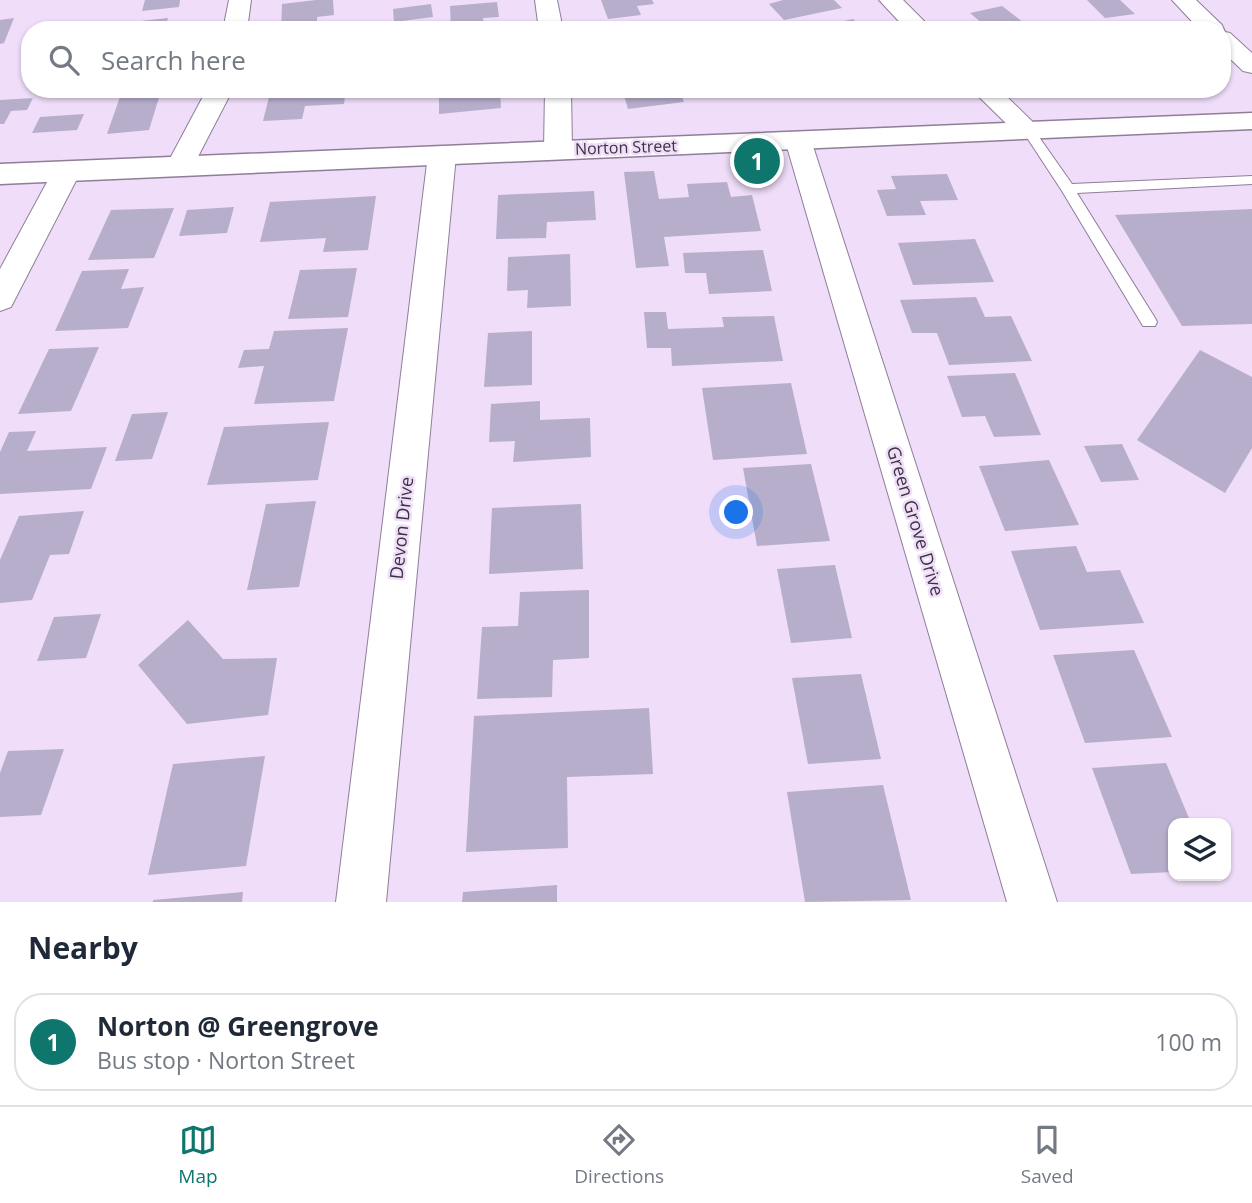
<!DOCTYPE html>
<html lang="en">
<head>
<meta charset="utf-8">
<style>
  :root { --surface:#fff; --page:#f6f6f7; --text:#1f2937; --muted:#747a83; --line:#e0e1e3; --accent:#0f766e }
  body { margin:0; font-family:"Open Sans",sans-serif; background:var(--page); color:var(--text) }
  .controls { position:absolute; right:21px; bottom:21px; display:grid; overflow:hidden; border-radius:14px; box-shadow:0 2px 5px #0004 }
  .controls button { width:63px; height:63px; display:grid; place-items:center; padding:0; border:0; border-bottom:2px solid var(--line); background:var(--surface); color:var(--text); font:35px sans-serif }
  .you { position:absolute; left:737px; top:513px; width:24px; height:24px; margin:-18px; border:5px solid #fff; border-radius:50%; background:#1a73e8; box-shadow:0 0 0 10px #1a73e833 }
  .badge { display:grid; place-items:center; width:46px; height:46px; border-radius:50%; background:var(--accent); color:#fff; font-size:23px; font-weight:700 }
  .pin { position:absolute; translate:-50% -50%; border:4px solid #fff; box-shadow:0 2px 7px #0006 }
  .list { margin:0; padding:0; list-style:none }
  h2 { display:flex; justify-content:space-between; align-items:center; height:91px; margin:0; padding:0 28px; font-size:30px }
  h2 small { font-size:23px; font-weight:400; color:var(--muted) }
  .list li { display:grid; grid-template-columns:46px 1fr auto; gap:21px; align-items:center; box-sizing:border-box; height:98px; margin:0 14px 14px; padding:0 14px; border:2px solid var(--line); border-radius:28px }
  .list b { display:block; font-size:26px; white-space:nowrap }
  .list p { margin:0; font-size:23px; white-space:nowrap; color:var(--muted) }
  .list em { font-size:23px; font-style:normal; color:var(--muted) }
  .icon { flex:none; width:38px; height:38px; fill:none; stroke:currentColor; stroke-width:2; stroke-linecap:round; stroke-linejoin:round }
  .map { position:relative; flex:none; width:1252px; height:902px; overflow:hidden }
  .search { position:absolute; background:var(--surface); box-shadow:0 2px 5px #0004; left:21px; right:21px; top:21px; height:77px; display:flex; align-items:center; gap:18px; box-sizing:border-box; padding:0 24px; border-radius:28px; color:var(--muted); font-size:26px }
  .sheet { height:203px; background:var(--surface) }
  nav { display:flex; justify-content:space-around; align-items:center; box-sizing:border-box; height:98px; border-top:2px solid var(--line); background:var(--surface); font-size:19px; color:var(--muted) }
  nav a { display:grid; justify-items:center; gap:4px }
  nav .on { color:var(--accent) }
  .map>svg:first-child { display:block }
  .building { fill:#b7aecc }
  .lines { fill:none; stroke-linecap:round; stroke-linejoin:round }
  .lane-casing { stroke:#8f7e98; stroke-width:2 }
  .street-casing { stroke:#8f7e98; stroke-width:2 }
  .secondary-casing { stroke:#8f7e98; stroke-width:3 }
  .lane { fill:#fff; fill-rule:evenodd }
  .street { fill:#fff; fill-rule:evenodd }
  .secondary { fill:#fff; fill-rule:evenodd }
  .labels { text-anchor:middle; stroke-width:5; stroke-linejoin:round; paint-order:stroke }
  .far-street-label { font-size:16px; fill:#3b343f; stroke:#efddf9 }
  .street-label { font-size:18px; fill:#3b343f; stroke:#efddf9 }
</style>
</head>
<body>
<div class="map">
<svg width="1252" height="902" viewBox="0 0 1252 902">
  <rect width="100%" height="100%" fill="#efddf9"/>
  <g class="building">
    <polygon points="145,0 180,0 179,7 142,11"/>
    <polygon points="316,0 333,0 334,15 317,17 317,26 281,30 282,4"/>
    <polygon points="601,0 652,0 654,4 637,6 641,15 608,19"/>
    <polygon points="783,0 834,0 842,8 784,20 769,4"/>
    <polygon points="1087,0 1120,0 1135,14 1105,18"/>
    <polygon points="497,2 499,17 483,18 484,26 451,29 450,6"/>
    <polygon points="431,4 433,17 394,22 393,9"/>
    <polygon points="1002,6 1028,26 1015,30 990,30 970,13"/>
    <polygon points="14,18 4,43 0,44 0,20"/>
    <polygon points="168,18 165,30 122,30 123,23"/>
    <polygon points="853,19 864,30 807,30 807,29"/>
    <polygon points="1143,24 1149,30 1115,30 1112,26"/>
    <polygon points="271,89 346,89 344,104 305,106 302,119 263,121"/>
    <polygon points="439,89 500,89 501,108 439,114"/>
    <polygon points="622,89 679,89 684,102 628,109"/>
    <polygon points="161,91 149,130 107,134 121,94"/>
    <polygon points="33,98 27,110 11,111 4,124 0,124 0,100"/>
    <polygon points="84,114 77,130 32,133 40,117"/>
    <polygon points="654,171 659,199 689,197 687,184 727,182 731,197 752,195 761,231 664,237 669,266 636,268 624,172"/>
    <polygon points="947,174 958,200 920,201 926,215 887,216 877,190 896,189 891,176"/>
    <polygon points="594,191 596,220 547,222 546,238 496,239 498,195"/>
    <polygon points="376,196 368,250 323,252 326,238 260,242 270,202"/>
    <polygon points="234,207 227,233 179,236 187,210"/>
    <polygon points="174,208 154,258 88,260 111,210"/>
    <polygon points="1252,209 1252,324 1182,326 1115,215"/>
    <polygon points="975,239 994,282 913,285 898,243"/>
    <polygon points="763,250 772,291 709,294 706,273 685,273 683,253"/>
    <polygon points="570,254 571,306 527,308 528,290 507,291 508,257"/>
    <polygon points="357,268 348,317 288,319 300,270"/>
    <polygon points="129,269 121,289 144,287 128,328 55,331 82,271"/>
    <polygon points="976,297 985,317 1011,316 1032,361 949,365 937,333 912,333 900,300"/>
    <polygon points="644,312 666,312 668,329 724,327 722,317 774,316 783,361 672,366 671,348 647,348"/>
    <polygon points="348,328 334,401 254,404 264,366 238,368 244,350 269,349 274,331"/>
    <polygon points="532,331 532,385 484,387 488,333"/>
    <polygon points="99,347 71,411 18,414 49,349"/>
    <polygon points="1200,350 1252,377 1252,448 1225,493 1137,440"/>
    <polygon points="1015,373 1041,435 994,437 985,416 962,417 947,376"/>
    <polygon points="791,383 807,454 713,460 702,388"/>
    <polygon points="540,401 540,420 590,418 591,457 513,462 515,441 489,442 491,404"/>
    <polygon points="168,412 152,459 115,461 132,414"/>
    <polygon points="329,422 318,480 207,485 224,427"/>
    <polygon points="36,431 27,451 107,447 91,489 0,494 0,452 9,432"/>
    <polygon points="1122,444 1139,480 1101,482 1084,446"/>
    <polygon points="1049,460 1079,525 1005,531 979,466"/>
    <polygon points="811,464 830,541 757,546 743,468"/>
    <polygon points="316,501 299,587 247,590 266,504"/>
    <polygon points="581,504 583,569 489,574 492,508"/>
    <polygon points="84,511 69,554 50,555 32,600 0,603 0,560 19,516"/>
    <polygon points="1076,546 1087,572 1120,570 1144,623 1040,630 1011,551"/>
    <polygon points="835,565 852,638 791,643 777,569"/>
    <polygon points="589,590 589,658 553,660 552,697 477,699 482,627 518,626 520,592"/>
    <polygon points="101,614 86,658 37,661 54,617"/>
    <polygon points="188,620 223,659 277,658 268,715 187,724 138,665"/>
    <polygon points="1134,650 1172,737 1085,743 1053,655"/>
    <polygon points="861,674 881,759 808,764 792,678"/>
    <polygon points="649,708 653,774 567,777 568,848 466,852 474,716"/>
    <polygon points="64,749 41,815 0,817 0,773 8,751"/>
    <polygon points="265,756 246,866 148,875 173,764"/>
    <polygon points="1166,763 1191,823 1173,823 1173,872 1131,874 1092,768"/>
    <polygon points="883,785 911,900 805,902 787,792"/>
    <polygon points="557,885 557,902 462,902 463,892"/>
    <polygon points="243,892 242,902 153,902 153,900"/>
  </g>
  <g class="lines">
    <defs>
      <polygon id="lane" points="1028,126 1032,127 1072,184 1252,176 1252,184 1077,193 1155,318 1157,322 1155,326 1143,326 1062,191 1022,130"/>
      <g id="street">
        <polygon points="229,0 251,0 247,30 223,30"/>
        <polygon points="535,0 557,0 563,30 539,30"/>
        <polygon points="879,0 903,0 933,30 907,30"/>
        <polygon points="1172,0 1196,0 1222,25 1225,32 1230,33 1252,53 1252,73 1243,71 1222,51 1222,30 1200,30"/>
        <polygon points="207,89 233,89 190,172 180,175 170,172 166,166"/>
        <polygon points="545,89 571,89 572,150 568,156 558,159 548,156 544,150"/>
        <polygon points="971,89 999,89 1041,130 1037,136 1028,138 1019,136"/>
        <polygon points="798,132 808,134 811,140 1057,902 1007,902 785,140 788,134"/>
        <polygon points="442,146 452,149 456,155 386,902 336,902 428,155 432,149"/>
        <polygon points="67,162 77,165 81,171 11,307 0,311 0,269 53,171 57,165"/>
      </g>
      <polygon id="secondary" points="1252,113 1252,129 0,184 0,164"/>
    </defs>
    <use href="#lane" class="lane-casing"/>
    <use href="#street" class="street-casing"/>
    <use href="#secondary" class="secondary-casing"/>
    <use href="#lane" class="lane"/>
    <use href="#street" class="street"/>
    <use href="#secondary" class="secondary"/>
  </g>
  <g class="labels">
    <g class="far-street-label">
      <text transform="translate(626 147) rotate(-2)" y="6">Norton Street</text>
    </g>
    <g class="street-label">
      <text transform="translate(915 521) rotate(73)" y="6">Green Grove Drive</text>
      <text transform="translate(402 528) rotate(-84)" y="6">Devon Drive</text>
    </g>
  </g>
</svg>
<div class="controls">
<button><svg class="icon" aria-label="layers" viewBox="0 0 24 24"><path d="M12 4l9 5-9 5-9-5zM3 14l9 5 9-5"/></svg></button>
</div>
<div class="you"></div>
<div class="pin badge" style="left:757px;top:161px">1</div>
<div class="search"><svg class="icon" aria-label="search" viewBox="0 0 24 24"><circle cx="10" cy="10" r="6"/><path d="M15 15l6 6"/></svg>Search here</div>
</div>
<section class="sheet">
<h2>Nearby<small></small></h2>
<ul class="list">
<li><span class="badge">1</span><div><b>Norton @ Greengrove</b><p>Bus stop · Norton Street</p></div><em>100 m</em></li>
</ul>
</section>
<nav>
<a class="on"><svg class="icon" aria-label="map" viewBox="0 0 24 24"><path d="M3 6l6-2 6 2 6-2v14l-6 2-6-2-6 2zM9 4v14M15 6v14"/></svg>Map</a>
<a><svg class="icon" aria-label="directions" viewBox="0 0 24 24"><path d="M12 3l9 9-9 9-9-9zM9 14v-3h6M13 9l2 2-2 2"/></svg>Directions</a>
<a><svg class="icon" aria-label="saved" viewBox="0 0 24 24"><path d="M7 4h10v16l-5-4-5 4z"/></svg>Saved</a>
</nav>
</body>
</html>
